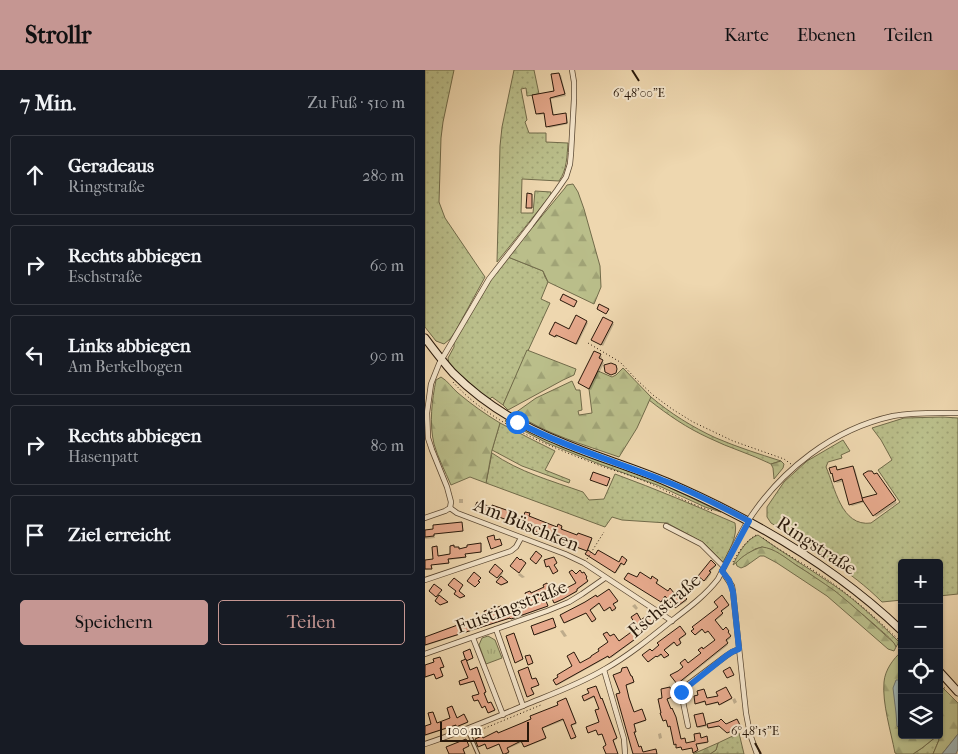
<!DOCTYPE html>
<html lang="de">
<head>
<meta charset="utf-8">
<style>
  :root { --surface:#171b24; --page:#242831; --text:#f1f3f6; --muted:#9ea1a6; --line:#363941; --accent:#c59692 }
  body { margin:0; font-family:"IM FELL French Canon",serif; background:var(--page); color:var(--text) }
  .controls { position:absolute; right:15px; bottom:15px; display:grid; overflow:hidden; border-radius:5px; box-shadow:0 1px 4px #0004 }
  .controls button { width:45px; height:45px; display:grid; place-items:center; padding:0; border:0; border-bottom:1px solid var(--line); background:var(--surface); color:var(--text); font:25px sans-serif }
  .scale { position:absolute; left:15px; bottom:12px; width:89px; box-sizing:border-box; padding-left:5px; border:2px solid #28180a; border-top:0; font-size:14px; line-height:18px; white-space:nowrap; color:#28180a; -webkit-text-stroke:4px #f4e5cb; paint-order:stroke }
  .stop { position:absolute; width:15px; height:15px; margin:-11px; border:4px solid #1a73e8; border-radius:50%; background:#fff }
  .stop.end { background:#1a73e8; border-color:#fff; box-shadow:0 1px 5px #0008 }
  .list { margin:0; padding:0; list-style:none }
  h2 { display:flex; justify-content:space-between; align-items:center; height:65px; margin:0; padding:0 20px; font-size:21px }
  h2 small { font-size:16px; font-weight:400; color:var(--muted) }
  .list li { display:grid; grid-template-columns:32px 1fr auto; gap:15px; align-items:center; box-sizing:border-box; height:80px; margin:0 10px 10px; padding:0 10px; border:1px solid var(--line); border-radius:5px }
  .list b { display:block; font-size:19px; white-space:nowrap }
  .list p { margin:0; font-size:16px; white-space:nowrap; color:var(--muted) }
  .list em { font-size:16px; font-style:normal; color:var(--muted) }
  .actions { display:flex; gap:10px; padding:15px 20px }
  .actions a { flex:1; padding:11px 0; border:1px solid var(--accent); border-radius:5px; text-align:center; font-size:18px; color:var(--accent) }
  .actions .main { background:var(--accent); color:#111 }
  .icon { flex:none; width:28px; height:28px; fill:none; stroke:currentColor; stroke-width:2; stroke-linecap:round; stroke-linejoin:round }
  .map { position:relative; flex:none; width:533px; height:684px; overflow:hidden }
  header { display:flex; align-items:center; gap:30px; box-sizing:border-box; height:70px; padding:0 25px; background:var(--accent); color:#111 }
  header strong { font-size:24px }
  nav { display:flex; gap:28px; margin-inline-start:auto; font-size:18px }
  main { display:flex }
  aside { flex:1; background:var(--surface) }
  .map>svg:first-child { display:block }
  .grass { fill:url(#grass-dots); stroke:#716b4a }
  .forest { fill:url(#forest-firs); stroke:#716b4a }
  .park { fill:url(#park-tufts); stroke:#716b4a }
  .water { fill:#9fb6b7; stroke:#6f7772 }
  .shadow { fill:#0003 }
  .building { fill:#e6a98c; stroke:#28180a }
  .lines { fill:none; stroke-linecap:round; stroke-linejoin:round }
  .lane-casing { stroke:#5a4833; stroke-width:4.5 }
  .street-casing { stroke:#5a4833; stroke-width:6 }
  .secondary-casing { stroke:#28180a; stroke-width:9 }
  .path { stroke:#28180a; stroke-width:1; stroke-dasharray:1 2.5; stroke-linecap:butt }
  .lane { stroke:#f4e5cb; stroke-width:2.5 }
  .street { stroke:#f4e5cb; stroke-width:4.5 }
  .secondary { stroke:#f4e5cb; stroke-width:7 }
  .route { stroke:#1a73e8; stroke-width:6 }
  .ticks { fill:none; stroke:#28180a; stroke-width:2 }
  .labels { text-anchor:middle; stroke-width:4; stroke-linejoin:round; paint-order:stroke }
  .street-label { font-size:19px; fill:#28180a; stroke:#f4e5cb }
  .ticks-label { font-size:12px; text-anchor:middle; fill:#28180a; stroke:#f4e5cb; stroke-width:4; stroke-linejoin:round; paint-order:stroke }
</style>
</head>
<body>
<header>
<strong>Strollr</strong>
<nav><a>Karte</a><a>Ebenen</a><a>Teilen</a></nav>
</header>
<main>
<aside>
<h2>7 Min.<small>Zu Fuß · 510 m</small></h2>
<ul class="list">
<li><svg class="icon" aria-label="ahead" viewBox="0 0 24 24"><path d="M12 20V5M6 11l6-6 6 6"/></svg><div><b>Geradeaus</b><p>Ringstraße</p></div><em>280 m</em></li>
<li><svg class="icon" aria-label="right" viewBox="0 0 24 24"><path d="M7 20v-9h11M14 6l5 5-5 5"/></svg><div><b>Rechts abbiegen</b><p>Eschstraße</p></div><em>60 m</em></li>
<li><svg class="icon" aria-label="left" viewBox="0 0 24 24"><path d="M17 20v-9H6M10 6l-5 5 5 5"/></svg><div><b>Links abbiegen</b><p>Am Berkelbogen</p></div><em>90 m</em></li>
<li><svg class="icon" aria-label="right" viewBox="0 0 24 24"><path d="M7 20v-9h11M14 6l5 5-5 5"/></svg><div><b>Rechts abbiegen</b><p>Hasenpatt</p></div><em>80 m</em></li>
<li><svg class="icon" aria-label="arrive" viewBox="0 0 24 24"><path d="M6 21V4h12l-3 4 3 4H6"/></svg><div><b>Ziel erreicht</b></div></li>
</ul>
<div class="actions"><a class="main">Speichern</a><a>Teilen</a></div>
</aside>
<div class="map">
<svg width="533" height="684" viewBox="0 0 533 684">
  <defs>
    <pattern id="grass-dots" width="8" height="8" patternUnits="userSpaceOnUse" patternTransform="scale(1.25)"><rect width="8" height="8" fill="#babe8a"/><path d="M2 2h.1M6 6h.1" fill="none" stroke="#a0a376" stroke-width="1.8" stroke-linecap="round"/></pattern>
    <pattern id="forest-firs" width="22" height="20" patternUnits="userSpaceOnUse" patternTransform="scale(1.25)"><rect width="22" height="20" fill="#babe8a"/><path d="M5 1l3.5 6h-7zM16 11l3.5 6h-7z" fill="#a0a376"/></pattern>
    <pattern id="park-tufts" width="24" height="20" patternUnits="userSpaceOnUse" patternTransform="scale(1.25)"><rect width="24" height="20" fill="#babe8a"/><path d="M3 7l-1-3M5 7V3M7 7l1-3M15 17l-1-3M17 17v-4M19 17l1-3" fill="none" stroke="#a0a376"/></pattern>
  </defs>
  <rect width="100%" height="100%" fill="#eed7af"/>
  <filter id="stains"><feTurbulence type="fractalNoise" baseFrequency=".004" numOctaves="4"/><feColorMatrix values="0 0 0 0 .2 0 0 0 0 .09 0 0 0 0 .02 0 0 0 .5 -.17"/></filter>
  <radialGradient id="worn" r=".72"><stop offset=".6" stop-color="#630" stop-opacity="0"/><stop offset="1" stop-color="#630" stop-opacity=".3"/></radialGradient>
  <g class="grass">
    <polygon points="0,0 29,0 18,52 16,68 14,132 20,148 60,207 30,262 25,269 19,274 11,271 0,257"/>
    <path d="M89 0H109L114 24 102 26 101 18 96 19 102 50 100 52 104 63H121V72L143 73C142 86 142 100 134 111L97 109 96 143H108L110 121 126 122 125 126 72 192 75 76 77 57Z"/>
    <polygon points="83,187 118,201 120,207 123,212 116,229 125,233 78,335 67,327 64,330 27,297 24,294 23,288 29,277 29,272 64,212"/>
    <path d="M226 327C245 343 267 357 291 368 312 377 334 384 356 391L346 394C326 384 304 378 284 368 262 358 243 345 224 330Z"/>
    <path d="M518 347 533 348V524L514 526V493H477V530L457 532C441 516 424 503 405 491 386 477 367 465 346 453L342 447V437L359 412 382 391 418 370 425 381 416 385 417 388 403 392 401 397C410 417 416 457 446 453L475 432 453 400 467 390 456 370 447 358 479 348Z"/>
    <polygon points="82,349 119,369 233,412 296,442 280,437 232,415 174,394 122,373 80,351"/>
    <polygon points="75,353 104,368 130,381 120,400 145,410 144,413 97,396 67,380"/>
    <path d="M67 383C94 402 127 411 158 422L164 430 179 429 190 404C231 419 271 436 310 453 313 466 304 481 298 492L279 473 242 453 197 450 187 447 180 457 61 413Z"/>
    <path d="M333 465C358 483 385 499 410 516 433 532 454 552 474 572L471 577C467 568 457 562 450 555 418 527 384 502 347 480L337 477 330 479 308 495C313 484 321 469 333 465Z"/>
    <polygon points="314,663 319,684 285,684 291,680 293,673"/>
    <polygon points="512,666 514,670 508,684 488,684 497,678"/>
  </g>
  <g class="forest">
    <polygon points="148,114 153,122 159,139 175,196 176,217 169,234 123,212 118,201 83,187 140,118 142,115"/>
    <polygon points="102,280 151,299 149,305 138,310 83,340 78,335"/>
    <path d="M198 298 226 327 212 358 194 387C160 375 120 364 90 343L111 328 147 311 151 320H155L157 340 153 341 154 345 167 343 164 319 173 301 187 307 191 305Z"/>
    <path d="M16 307C23 311 27 318 33 323 46 334 60 344 75 353L67 380 61 413 45 407 26 415C20 401 13 388 9 374 4 353 7 330 11 310Z"/>
    <polygon points="356,391 359,394 358,398 349,409 348,398 346,394"/>
    <path d="M337 477C349 478 361 488 371 495 384 503 397 512 410 521 430 537 449 555 469 573L471 577 469 581 463 579 402 526 352 493 339 486H335L321 496 316 498 312 496 311 493C317 486 327 480 337 477Z"/>
    <path d="M477 581V665H514V614L533 633V664L517 684H508L514 670 512 666 497 678 488 684H472L470 683C466 662 457 633 459 612 460 600 468 589 477 581Z"/>
    <polygon points="293,673 291,680 285,684 268,684"/>
  </g>
  <polygon class="park" points="63,566 70,570 77,588 61,594 54,575 57,568"/>
  <g class="water">
    <polygon points="471,610 477,610 477,661 472,656 471,643 468,618"/>
    <polygon points="533,664 533,679 531,684 517,684"/>
  </g>
  <g class="shadow">
    <polygon points="134,4 136,5 141,26 126,29 129,46 140,45 142,46 143,54 124,58 122,56 120,44 114,45 112,44 109,26 131,22"/>
    <polygon points="162,252 163,253 152,275 133,265 132,268 127,265 145,261"/>
    <polygon points="187,253 189,254 178,276 168,270"/>
    <polygon points="175,285 177,287 176,290 179,293 166,320 154,313"/>
    <polygon points="411,397 413,401 428,397 430,399 438,429 454,424 450,406 453,406 472,433 451,447 440,432 427,436 425,434 419,411 412,413 410,411"/>
    <rect x="34" y="429" width="4" height="4"/>
    <polygon points="51,440 86,444 87,446 99,449 104,444 105,445 104,448 132,458 137,457 138,458 137,460 167,470 163,481 90,454 89,452"/>
    <polygon points="37,454 38,461 9,464 10,468 0,469 0,461"/>
    <polygon points="56,475 57,482 40,484 41,488 23,490 24,494 6,495 7,499 0,500 0,491 10,490 13,487 27,486 29,477 34,479"/>
    <polygon points="162,484 194,493 198,488 202,491 200,495 198,493 191,503"/>
    <polygon points="286,492 291,496 285,502 286,504 281,511 275,506"/>
    <polygon points="70,496 78,503 75,507 83,513 78,515 73,512 75,509 65,502"/>
    <polygon points="95,503 100,507 97,508 93,505"/>
    <polygon points="159,504 162,508 160,509 163,512 152,520 152,522 131,533 126,524 119,527 123,536 88,550 86,548 0,576 0,568 49,550 51,552 63,548 76,538 79,546 106,535 106,524 126,522 136,523 153,513 151,505 157,505"/>
    <polygon points="212,508 226,511 228,508 233,512 231,515 253,529 257,526 262,531 251,538 242,526 238,532 201,509"/>
    <polygon points="184,520 193,532 188,535 191,540 189,541 186,537 181,541 176,533 165,541 171,550 169,552 162,543 141,553 140,552"/>
    <polygon points="297,527 304,536 296,542 298,545 290,551 298,561 303,564 306,568 301,572 303,575 254,614 247,605 277,583 278,580 292,570 284,561 282,563 279,559 271,565 268,561 295,538"/>
    <polygon points="210,534 213,538 211,540 207,536"/>
    <polygon points="225,545 231,552 217,563 218,564 186,588 185,586 133,615 132,615 129,610 176,582 185,572 185,568 194,572 211,561 216,552"/>
    <polygon points="128,550 131,558 111,565 110,564"/>
    <polygon points="255,558 261,565 253,571 256,574 254,576 251,572 239,581 244,586 241,588 238,584 234,587 232,586 224,592 219,585 227,582"/>
    <polygon points="138,560 142,566 139,567 135,561"/>
    <polygon points="15,589 18,598 15,599 18,607 13,609 11,604 0,608 0,596"/>
    <polygon points="52,600 61,623 59,624 63,634 67,634 70,641 65,643 61,637 58,637 55,630 50,631 55,625 50,611 37,615 36,612 44,609 45,602"/>
    <polygon points="189,606 207,608 209,613 201,616 205,630 209,643 218,642 221,651 209,655 211,662 209,663 215,681"/>
    <polygon points="170,617 176,630 178,630 192,669 188,671 192,684 182,684 179,677 183,676 178,664 175,665 173,661 177,659 176,657 164,661 163,658 176,653 172,641 175,640 170,627 161,631 159,627 165,624 164,620"/>
    <polygon points="245,618 247,628 242,629 256,670 261,674 276,669 282,668 283,673 271,675 273,681 270,683 269,678 259,680 258,677 253,678 250,674 246,657 244,656 243,650 239,650 239,629"/>
    <polygon points="302,619 307,630 310,628 312,632 309,634 307,629 296,635 294,633 283,635 282,632 272,634 271,633 295,627"/>
    <polygon points="142,630 152,654 146,656 151,668 148,669 147,668 140,650 117,659 121,669 101,677 98,672 82,679 84,684 79,684 75,674 64,679 62,674 55,677 54,676 58,669 73,664 135,635"/>
    <polygon points="278,645 281,655 294,652 301,656 313,651 316,658 304,663 296,656 285,658 283,656 274,658 273,657"/>
    <polygon points="40,647 42,653 33,657 32,655 0,666 0,657"/>
    <polygon points="236,663 237,668 234,669 233,664"/>
  </g>
  <g class="building">
    <polygon points="134,3 140,24 125,28 128,45 141,43 142,53 121,57 119,43 111,44 107,25 129,21 126,4"/>
    <polygon points="102,123 107,124 107,138 101,138"/>
    <polygon points="138,224 152,231 149,237 135,230"/>
    <polygon points="174,234 184,239 181,244 172,239"/>
    <polygon points="151,245 162,251 151,274 131,265 130,267 124,264 130,252 144,259"/>
    <polygon points="178,247 188,252 176,275 166,270"/>
    <polygon points="169,281 176,284 174,288 178,290 164,319 153,313"/>
    <polygon points="186,293 191,295 192,299 191,303 186,305 180,302 179,295"/>
    <polygon points="411,396 412,400 428,396 438,431 424,435 417,409 409,412 407,403 406,404 404,398"/>
    <polygon points="443,401 447,401 449,404 452,403 471,430 448,446 438,431 437,428 452,424 438,404"/>
    <polygon points="168,402 185,408 182,416 165,410"/>
    <polygon points="52,432 66,437 67,435 87,442 86,445 98,448 100,442 105,443 104,446 132,457 133,454 137,456 136,459 152,465 153,463 167,468 162,481 88,453 88,452 74,447 74,448 49,439"/>
    <polygon points="37,452 38,461 9,464 9,466 0,467 0,460 8,459 8,455"/>
    <polygon points="69,465 70,470 75,469 77,475 66,479 62,467"/>
    <polygon points="56,473 56,482 40,484 41,487 23,489 24,493 6,495 7,499 0,499 0,490 8,489 7,477 12,476 13,486 25,484 25,476 29,475 29,477 34,477 34,479 42,477 42,475"/>
    <polygon points="163,480 170,485 173,480 194,492 197,486 202,490 199,495 196,493 190,503 160,484"/>
    <polygon points="111,481 117,486 111,494 105,489"/>
    <polygon points="92,487 95,490 96,489 101,493 94,503 85,496"/>
    <polygon points="129,487 132,493 129,495 133,501 128,504 124,496 121,497 119,490"/>
    <polygon points="286,490 291,495 284,501 286,502 279,511 273,506"/>
    <polygon points="70,494 78,501 72,508 64,502"/>
    <polygon points="147,500 151,504 155,500 157,503 159,502 162,507 161,508 163,511 152,519 152,521 138,529 129,533 125,524 119,526 123,536 86,549 85,548 0,575 0,567 38,553 38,552 49,548 50,551 61,547 59,541 76,536 78,544 104,534 100,523 105,521 106,523 119,517 118,515 122,513 126,520 133,517 136,521 151,513 144,502"/>
    <polygon points="49,502 56,508 53,511 55,512 50,517 42,511"/>
    <polygon points="215,502 226,509 227,506 233,510 231,513 243,521 245,518 253,528 257,524 262,529 250,538 240,526 236,532 199,509 203,503 212,507"/>
    <polygon points="76,506 83,512 76,515 71,512"/>
    <polygon points="29,508 38,515 34,521 40,526 35,528 29,524 31,521 23,515"/>
    <polygon points="9,514 17,520 11,527 4,521"/>
    <polygon points="184,519 193,531 188,534 191,538 187,541 185,537 179,541 174,533 165,540 171,549 167,552 161,543 139,553 135,545 160,532 171,525 172,527"/>
    <polygon points="14,525 23,532 15,535 10,531"/>
    <polygon points="297,525 304,535 296,541 298,543 290,550 298,560 301,557 304,561 303,562 306,566 301,570 303,573 252,614 245,605 253,601 258,597 255,593 260,589 263,593 276,583 273,580 277,577 278,579 290,570 283,561 280,563 277,559 270,565 266,561 269,559 267,557 293,537 289,532"/>
    <polygon points="212,543 216,550 225,543 231,551 217,561 218,563 213,567 184,588 183,586 131,615 128,610 133,607 132,605 147,596 142,586 149,582 155,593 166,587 166,586 174,581 173,579 183,572 178,564 182,562 185,566 189,564 194,571 209,560 205,556 209,552 206,547"/>
    <polygon points="128,548 131,557 109,565 106,556"/>
    <polygon points="255,556 261,564 254,569 256,573 252,576 249,572 239,580 244,585 239,588 236,584 232,587 231,586 223,592 217,585 225,579 227,581 234,575 232,573"/>
    <polygon points="89,563 98,589 90,593 81,566"/>
    <polygon points="45,579 48,588 41,591 38,582"/>
    <polygon points="105,585 108,593 103,595 100,586"/>
    <polygon points="15,587 19,597 15,598 18,606 11,609 9,604 0,607 0,595 9,592 8,589"/>
    <polygon points="41,589 45,600 52,597 61,622 59,623 63,633 66,632 70,640 63,643 60,636 57,638 53,630 49,631 47,626 54,624 49,611 35,615 34,611 43,608 36,591"/>
    <polygon points="103,597 107,609 111,608 114,615 106,618 109,624 102,627 93,601"/>
    <polygon points="202,597 206,606 207,606 209,612 201,615 204,628 209,642 217,639 221,650 209,654 211,662 209,662 214,677 216,676 218,682 231,679 232,684 208,684 191,624 195,623 188,605 196,602 197,598"/>
    <polygon points="305,597 309,605 302,608 298,601"/>
    <polygon points="171,616 176,629 177,628 192,668 188,670 193,684 181,684 178,677 181,675 177,664 173,665 171,660 163,663 161,657 174,652 170,640 174,639 169,626 159,631 157,626 164,623 162,619"/>
    <polygon points="245,617 247,627 242,629 246,639 247,638 251,647 256,669 260,668 261,673 270,671 269,664 275,663 276,668 282,666 283,672 271,674 273,680 268,683 267,678 257,680 256,677 251,678 251,674 249,675 245,656 243,657 241,650 238,651 235,643 236,643 233,629 237,628 236,619"/>
    <polygon points="301,617 307,628 294,635 293,632 281,635 280,631 270,634 269,626 273,625 272,621 279,619 282,628 293,626 291,622"/>
    <polygon points="141,628 151,653 146,655 151,667 146,669 138,649 117,658 121,668 99,677 96,671 82,678 84,682 80,684 78,684 74,674 62,679 60,674 53,677 50,669 57,666 58,668 72,661 73,663 97,653 106,649 105,646 133,635 132,632"/>
    <polygon points="27,636 32,648 39,644 43,652 31,657 31,655 0,665 0,656 6,654 3,643 8,642 12,653 25,648 22,638"/>
    <polygon points="278,643 281,655 272,657 269,645"/>
    <polygon points="296,649 301,654 312,649 316,657 302,663 294,656 283,658 282,654 294,651"/>
    <polygon points="41,669 44,676 38,679 40,684 24,684 21,677"/>
  </g>
  <g class="lines">
    <defs>
      <polyline id="lane" points="42,659 53,684"/>
      <g id="street">
        <polyline points="25,438 26,432 22,417 7,380 3,368 2,343 6,314 14,294 64,209 106,155 132,120 141,107 145,94 146,83 149,29 149,12 147,0"/>
        <polyline points="25,438 32,443 140,484 159,493 247,551"/>
        <polyline points="0,448 20,441 25,438"/>
        <polyline points="241,456 276,474 299,497"/>
        <polyline points="297,501 307,516 308,522 321,643 325,664 332,684"/>
        <polyline points="0,510 86,481 91,477 96,468"/>
        <polyline points="71,559 98,636"/>
        <polyline points="48,568 78,645"/>
        <polyline points="0,584 122,541 144,532 157,524 180,508"/>
        <polyline points="179,600 199,669 200,683"/>
        <polyline points="263,656 256,622 261,616 301,586 307,582 314,579"/>
        <path d="M0 674C34 663 67 649 100 635 127 624 155 614 180 599 203 586 224 569 245 552 262 539 280 526 293 509 303 490 312 469 323 451 356 400 408 359 468 346 489 342 511 343 533 343"/>
      </g>
      <g id="secondary">
        <path d="M0 268C9 280 18 292 28 303 59 334 96 356 136 372 171 387 207 397 242 412 328 449 409 496 477 561"/>
        <polyline points="514,601 533,622"/>
      </g>
    </defs>
    <use href="#lane" class="lane-casing"/>
    <use href="#street" class="street-casing"/>
    <use href="#secondary" class="secondary-casing"/>
    <g class="path">
      <polyline points="163,273 195,292 211,309 228,325 247,339 268,352 308,371 359,389 366,394"/>
      <path d="M28 312C64 353 126 377 176 396 190 401 205 405 219 411 242 420 264 435 289 441"/>
      <path d="M338 468C358 483 380 494 400 508 428 527 452 549 477 573"/>
      <polyline points="162,489 179,462"/>
      <path d="M308 492C314 481 321 470 333 464"/>
      <polyline points="514,613 522,620"/>
      <polyline points="53,661 116,635"/>
    </g>
    <use href="#lane" class="lane"/>
    <use href="#street" class="street"/>
    <use href="#secondary" class="secondary"/>
  </g>
  <g class="lines">
    <path class="route" d="M92 352C138 376 189 391 237 410 267 421 295 436 324 451L297 501 304 510 308 522 314 579 307 582 301 586 256 622"/>
  </g>
  <path class="ticks" d="M207 0 214 11M330 673 336 684"/>
  <g class="labels">
    <g class="street-label">
      <text transform="translate(102 454) rotate(22)" y="7">Am Büschken</text>
      <text transform="translate(392 475) rotate(33)" y="7">Ringstraße</text>
      <text transform="translate(239 535) rotate(-40)" y="7">Eschstraße</text>
      <text transform="translate(86 536) rotate(-21)" y="7">Fuistingstraße</text>
    </g>
  </g>
  <g class="ticks-label">
    <text x="214" y="27">6°48'00"E</text>
    <text x="330" y="665">6°48'15"E</text>
  </g>
  <rect width="100%" height="100%" filter="url(#stains)"/>
  <rect width="100%" height="100%" fill="url(#worn)"/>
</svg>
<div class="controls">
<button>+</button>
<button>−</button>
<button><svg class="icon" aria-label="locate" viewBox="0 0 24 24"><circle cx="12" cy="12" r="6"/><path d="M12 2v4M12 18v4M2 12h4M18 12h4"/></svg></button>
<button><svg class="icon" aria-label="layers" viewBox="0 0 24 24"><path d="M12 4l9 5-9 5-9-5zM3 14l9 5 9-5"/></svg></button>
</div>
<div class="scale">100 m</div>
<div class="stop" style="left:92px;top:352px"></div>
<div class="stop end" style="left:256px;top:622px"></div>
</div>
</main>
</body>
</html>
